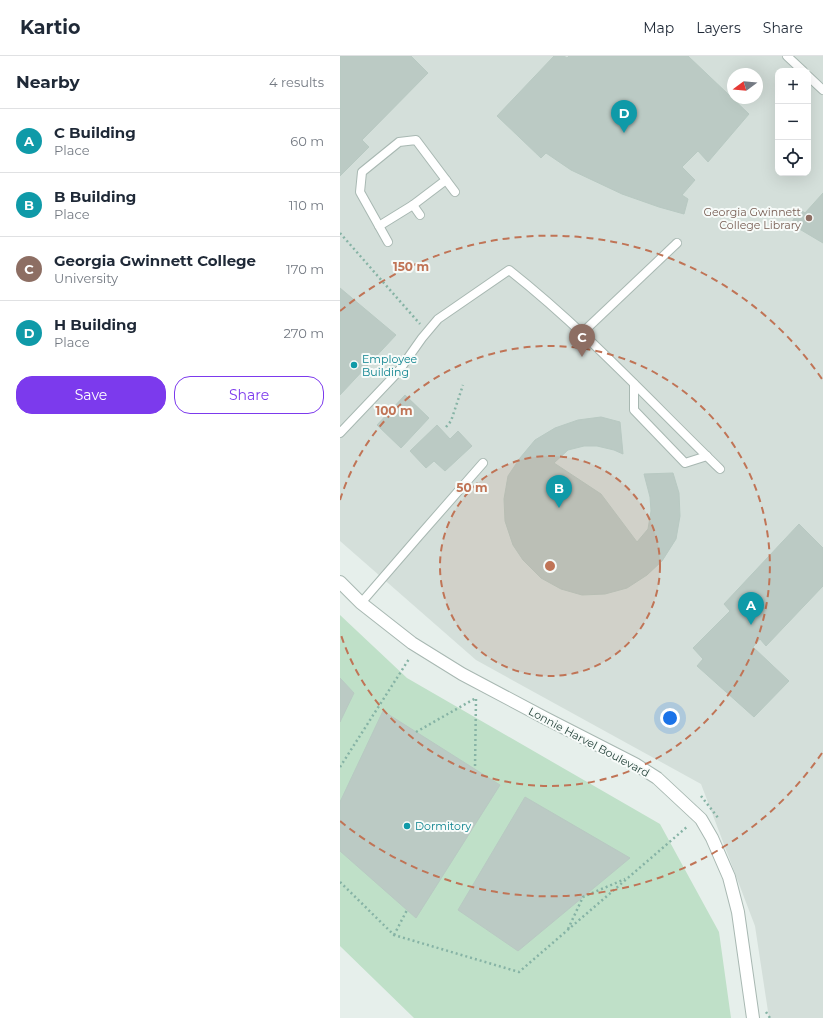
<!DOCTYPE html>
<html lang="en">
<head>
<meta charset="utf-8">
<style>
  :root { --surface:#fff; --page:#f2f2f3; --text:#1f2937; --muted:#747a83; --line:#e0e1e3; --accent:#7c3aed }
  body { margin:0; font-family:Montserrat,sans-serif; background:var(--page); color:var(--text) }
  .controls { position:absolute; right:12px; top:12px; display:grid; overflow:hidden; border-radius:8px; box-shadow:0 4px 16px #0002 }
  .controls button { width:36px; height:36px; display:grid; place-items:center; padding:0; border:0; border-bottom:1px solid var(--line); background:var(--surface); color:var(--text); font:20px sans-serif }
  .compass { position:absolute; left:387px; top:12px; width:36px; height:36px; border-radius:50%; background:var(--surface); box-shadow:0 4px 16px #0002; rotate:254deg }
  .you { position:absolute; left:330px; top:662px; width:14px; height:14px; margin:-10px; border:3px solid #fff; border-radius:50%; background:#1a73e8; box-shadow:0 0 0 6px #1a73e833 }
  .badge { display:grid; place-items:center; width:26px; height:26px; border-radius:50%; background:var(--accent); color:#fff; font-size:13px; font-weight:700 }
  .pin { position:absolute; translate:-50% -33px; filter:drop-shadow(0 1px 2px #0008) }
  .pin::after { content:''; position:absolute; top:21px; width:14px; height:12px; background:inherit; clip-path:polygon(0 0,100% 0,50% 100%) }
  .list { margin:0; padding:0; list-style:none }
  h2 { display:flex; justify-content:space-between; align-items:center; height:52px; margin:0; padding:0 16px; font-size:17px }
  h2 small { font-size:13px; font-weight:400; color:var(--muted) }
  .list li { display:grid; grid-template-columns:26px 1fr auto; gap:12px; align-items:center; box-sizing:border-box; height:64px; padding:0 16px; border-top:1px solid var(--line) }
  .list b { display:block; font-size:15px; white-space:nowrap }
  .list p { margin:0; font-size:13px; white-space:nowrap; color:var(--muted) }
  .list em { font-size:13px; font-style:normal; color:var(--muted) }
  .actions { display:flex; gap:8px; padding:12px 16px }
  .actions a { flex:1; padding:9px 0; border:1px solid var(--accent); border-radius:16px; text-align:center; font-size:14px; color:var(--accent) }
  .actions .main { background:var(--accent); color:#fff }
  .icon { flex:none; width:22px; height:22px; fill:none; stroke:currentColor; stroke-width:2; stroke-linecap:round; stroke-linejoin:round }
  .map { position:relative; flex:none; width:483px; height:962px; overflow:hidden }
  header { display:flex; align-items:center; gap:24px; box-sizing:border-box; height:56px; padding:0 20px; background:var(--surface); border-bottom:1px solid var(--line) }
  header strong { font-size:19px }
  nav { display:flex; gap:22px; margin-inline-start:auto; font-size:14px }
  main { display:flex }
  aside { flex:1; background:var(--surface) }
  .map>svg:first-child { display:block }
  .built { fill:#d4dfda; fill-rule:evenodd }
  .green { fill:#bfe0c8 }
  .building { fill:#bbcac4; stroke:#b8c9c2 }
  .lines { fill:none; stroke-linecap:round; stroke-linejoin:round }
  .service-casing { stroke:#a8b8b2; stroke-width:10 }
  .tertiary-casing { stroke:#a8b8b2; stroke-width:14 }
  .path { stroke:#86b3a5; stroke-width:2.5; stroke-dasharray:2 3; stroke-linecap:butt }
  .service { stroke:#fff; stroke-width:8 }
  .tertiary { stroke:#fff; stroke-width:12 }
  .ring { fill:none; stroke:#c07456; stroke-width:2; stroke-dasharray:7 5 }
  .education-dot { fill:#8d6e63; stroke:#f7fbf9; stroke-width:1.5 }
  .culture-dot { fill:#0f9aa8; stroke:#f7fbf9; stroke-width:1.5 }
  .labels { text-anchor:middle; stroke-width:4; stroke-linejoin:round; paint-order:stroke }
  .education-label { font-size:11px; fill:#785e54; stroke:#f7fbf9; text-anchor:end }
  .culture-label { font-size:11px; fill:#0d838f; stroke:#f7fbf9; text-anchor:start }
  .street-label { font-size:11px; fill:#24423a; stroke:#f7fbf9 }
  .centre { fill:#c07456; stroke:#f7fbf9; stroke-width:2 }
  .ring-label { font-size:12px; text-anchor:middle; font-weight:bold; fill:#c07456; stroke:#f7fbf9; stroke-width:4; stroke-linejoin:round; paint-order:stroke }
</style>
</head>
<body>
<header>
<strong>Kartio</strong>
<nav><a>Map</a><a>Layers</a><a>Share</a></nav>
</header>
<main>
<aside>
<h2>Nearby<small>4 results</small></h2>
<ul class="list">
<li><span class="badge" style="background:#0f9aa8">A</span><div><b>C Building</b><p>Place</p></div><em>60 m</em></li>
<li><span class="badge" style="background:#0f9aa8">B</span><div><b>B Building</b><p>Place</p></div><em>110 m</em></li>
<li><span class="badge" style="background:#8d6e63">C</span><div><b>Georgia Gwinnett College</b><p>University</p></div><em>170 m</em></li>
<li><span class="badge" style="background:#0f9aa8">D</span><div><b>H Building</b><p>Place</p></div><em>270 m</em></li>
</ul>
<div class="actions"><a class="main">Save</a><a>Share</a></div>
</aside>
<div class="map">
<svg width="483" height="962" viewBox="0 0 483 962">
  <rect width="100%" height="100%" fill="#e6efeb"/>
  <path class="built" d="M0 0H483V962H429L415 870 361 728 136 604 0 485ZM438 15H468V117H438ZM393 18H417V42H393Z"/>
  <polygon class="green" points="0,559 67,622 320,768 379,876 391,962 74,962 0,890"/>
  <g class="building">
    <polygon points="0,0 71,0 88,17 22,84 29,91 0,120"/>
    <polygon points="214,0 224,0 227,2 229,0 348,0 409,58 368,106 358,95 342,111 355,124 342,139 348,143 344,158 319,151 282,138 231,114 206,97 201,102 157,60"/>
    <polygon points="483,137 483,187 451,168 459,153 465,157"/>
    <polygon points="0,232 56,279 0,339"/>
    <polygon points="65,339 89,362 61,392 37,369"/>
    <polygon points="261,361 280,366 283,398 274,394 257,390 244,390 228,394 214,407 261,438 297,486 308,473 311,455 310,441 304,418 333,417 339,437 340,460 336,483 322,505 307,519 287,532 265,538 242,539 221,533 201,522 183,504 173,489 165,465 164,443 168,420 180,402 195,384 215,372 238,364"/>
    <polygon points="97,369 110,383 118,375 132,390 105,415 94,405 86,412 70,395"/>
    <polygon points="459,468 483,492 483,530 426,590 420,583 413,591 449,625 414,661 357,610 363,603 353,592 390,555 384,548"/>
    <polygon points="0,622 14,637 0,666"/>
    <polygon points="43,655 160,729 76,862 0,795 0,746"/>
    <polygon points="185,741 290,802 178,895 118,854"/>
  </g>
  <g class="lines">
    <defs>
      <g id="service">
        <polyline points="447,0 463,15"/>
        <polyline points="468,20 483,34"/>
        <polyline points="73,149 106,124"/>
        <polyline points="39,170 73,149 80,159"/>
        <polyline points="48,186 20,136 22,116 59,86 76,84 115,136"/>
        <polyline points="242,277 337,187"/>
        <polyline points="294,328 294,354 345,407 367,400"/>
        <path d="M0 377 58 316 82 282 98 263 169 214C245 274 311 346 380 413"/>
        <polyline points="21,547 79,480 143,407"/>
      </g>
      <polyline id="tertiary" points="0,526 21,547 72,587 122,618 205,662 295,708 317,722 361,763 372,782 389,821 398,856 413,962"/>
    </defs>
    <use href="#service" class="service-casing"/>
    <use href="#tertiary" class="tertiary-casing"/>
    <g class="path">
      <polyline points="0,177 80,268"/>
      <polyline points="106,371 111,365 123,329"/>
      <polyline points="76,676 136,642 135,713"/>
      <polyline points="0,711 69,603"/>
      <polyline points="361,740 379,763"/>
      <polyline points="0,826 54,879 179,916 348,770"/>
      <polyline points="228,873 243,841 285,823"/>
      <polyline points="54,879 67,854"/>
      <polyline points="426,956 430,962"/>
    </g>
    <use href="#service" class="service"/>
    <use href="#tertiary" class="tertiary"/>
  </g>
  <circle cx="210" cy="510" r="110" fill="#c07456" fill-opacity=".12"/>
  <g class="ring">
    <circle cx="210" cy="510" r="110"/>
    <path d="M0 444A220 220 0 1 1 0 576"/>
    <path d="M482 697A330 330 0 0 1 0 765M0 255A330 330 0 0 1 482 323"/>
  </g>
  <circle class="education-dot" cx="469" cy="162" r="4"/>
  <g class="culture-dot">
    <circle cx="14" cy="309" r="4"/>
    <circle cx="67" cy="770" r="4"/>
  </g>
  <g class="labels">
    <g class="education-label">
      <text x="461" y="160">Georgia Gwinnett<tspan x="461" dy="13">College Library</tspan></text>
    </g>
    <g class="culture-label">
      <text x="22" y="307">Employee<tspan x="22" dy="13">Building</tspan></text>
      <text x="75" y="774">Dormitory</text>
    </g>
    <g class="street-label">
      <text transform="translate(249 686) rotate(28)" y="4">Lonnie Harvel Boulevard</text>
    </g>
  </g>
  <circle cx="210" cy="510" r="6" class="centre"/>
  <g class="ring-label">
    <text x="71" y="215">150 m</text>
    <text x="54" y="359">100 m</text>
    <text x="132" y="436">50 m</text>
  </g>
</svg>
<div class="controls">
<button>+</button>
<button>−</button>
<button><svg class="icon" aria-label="locate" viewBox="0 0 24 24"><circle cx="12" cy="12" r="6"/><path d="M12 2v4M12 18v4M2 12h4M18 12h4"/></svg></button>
</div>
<svg class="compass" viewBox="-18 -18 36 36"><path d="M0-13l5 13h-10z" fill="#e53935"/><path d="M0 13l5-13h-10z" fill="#747a83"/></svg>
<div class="you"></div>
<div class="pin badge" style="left:411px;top:569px;background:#0f9aa8">A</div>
<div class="pin badge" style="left:219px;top:452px;background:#0f9aa8">B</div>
<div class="pin badge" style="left:242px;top:301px;background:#8d6e63">C</div>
<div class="pin badge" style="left:284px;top:77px;background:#0f9aa8">D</div>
</div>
</main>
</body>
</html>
